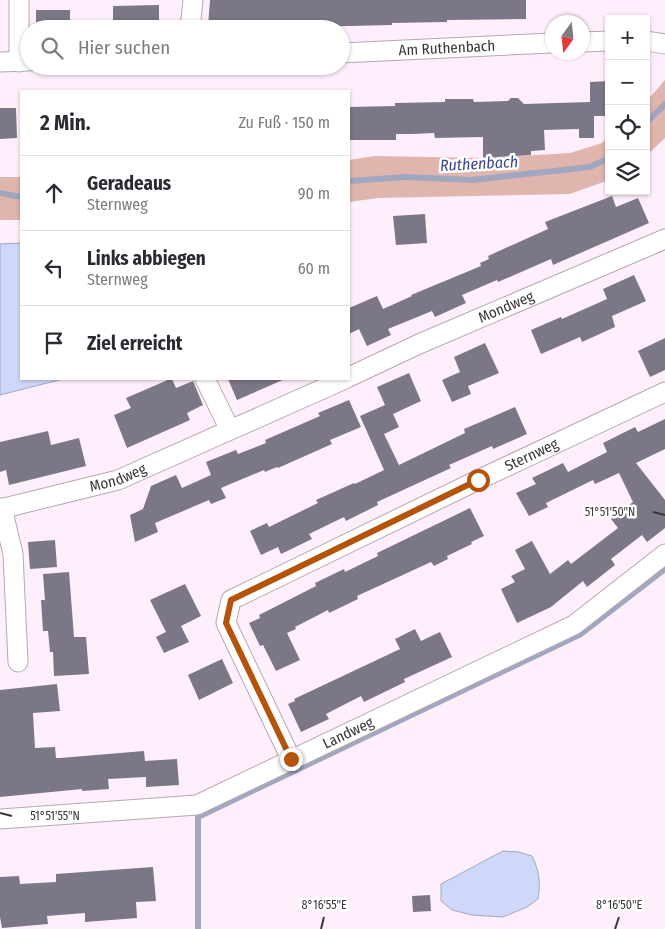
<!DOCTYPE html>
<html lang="de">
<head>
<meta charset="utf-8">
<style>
  :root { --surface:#fff; --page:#f2f2f3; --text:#2b2b33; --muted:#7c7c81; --line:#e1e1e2 }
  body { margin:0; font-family:"Fira Sans Condensed",sans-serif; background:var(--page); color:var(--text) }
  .controls { position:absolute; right:15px; top:15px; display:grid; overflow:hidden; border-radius:0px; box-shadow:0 1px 4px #0004 }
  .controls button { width:45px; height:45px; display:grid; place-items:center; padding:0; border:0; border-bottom:1px solid var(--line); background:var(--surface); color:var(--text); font:25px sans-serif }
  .compass { position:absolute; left:545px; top:15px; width:45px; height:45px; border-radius:50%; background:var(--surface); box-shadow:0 1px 4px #0004; rotate:195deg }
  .stop { position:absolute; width:15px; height:15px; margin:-11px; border:4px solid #b45309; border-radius:50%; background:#fff }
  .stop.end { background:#b45309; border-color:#fff; box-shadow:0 1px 5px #0008 }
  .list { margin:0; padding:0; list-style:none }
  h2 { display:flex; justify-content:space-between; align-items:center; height:65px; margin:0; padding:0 20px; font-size:21px }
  h2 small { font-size:16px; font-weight:400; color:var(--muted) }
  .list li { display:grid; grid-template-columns:32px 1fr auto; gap:15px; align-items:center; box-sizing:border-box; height:75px; padding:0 20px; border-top:1px solid var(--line) }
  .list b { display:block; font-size:19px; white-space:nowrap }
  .list p { margin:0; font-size:16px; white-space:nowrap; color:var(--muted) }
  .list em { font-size:16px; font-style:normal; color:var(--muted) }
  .icon { flex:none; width:28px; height:28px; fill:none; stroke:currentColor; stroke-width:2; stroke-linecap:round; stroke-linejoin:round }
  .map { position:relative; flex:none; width:665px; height:929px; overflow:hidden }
  .search { position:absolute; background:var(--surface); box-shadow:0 1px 4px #0004; left:20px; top:20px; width:330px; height:55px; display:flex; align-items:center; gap:12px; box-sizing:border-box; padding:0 18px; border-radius:28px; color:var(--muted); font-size:19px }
  .panel { position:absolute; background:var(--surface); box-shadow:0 1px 4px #0004; left:20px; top:90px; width:330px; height:290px; border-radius:0px }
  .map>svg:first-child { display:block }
  .green { fill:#e0b5ae }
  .water { fill:#ced8fa; stroke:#a2a7c0 }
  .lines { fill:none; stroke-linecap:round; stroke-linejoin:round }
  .stream { stroke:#a2a7c0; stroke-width:6 }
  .building { fill:#7c7786 }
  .minor-casing { stroke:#b6a7b3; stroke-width:21 }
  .minor { stroke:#fff; stroke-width:19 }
  .route { stroke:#b45309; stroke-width:6 }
  .ticks { fill:none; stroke:#3b353a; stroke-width:2 }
  .labels { text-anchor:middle; stroke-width:5; stroke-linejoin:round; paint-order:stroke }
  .street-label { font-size:15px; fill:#3b353a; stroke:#fff }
  .water-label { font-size:16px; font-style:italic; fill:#3a4789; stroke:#fff }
  .ticks-label { font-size:12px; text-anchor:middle; fill:#3b353a; stroke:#fff; stroke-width:5; stroke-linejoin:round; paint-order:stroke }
</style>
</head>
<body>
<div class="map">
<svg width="665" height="929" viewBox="0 0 665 929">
  <rect width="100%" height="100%" fill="#ffeffc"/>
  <g class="green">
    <polygon points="665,80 665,138 646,156 646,102"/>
    <polygon points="609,137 609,180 570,194 378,198 349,202 349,160 374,156 487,158 570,153 602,143"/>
    <rect x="0" y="177" width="21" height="43"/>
  </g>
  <g class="water">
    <polygon points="21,243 21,379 63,379 0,395 0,244"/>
    <path d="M503 851 519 852 532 856C539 870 541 883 538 899L527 907 503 917 472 915 452 910 441 901V884Z"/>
  </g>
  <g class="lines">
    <g class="stream">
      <polyline points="646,123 665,104"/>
      <polyline points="349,181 405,177 472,180 590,167 609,158"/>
      <polyline points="0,193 21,197"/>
      <polyline points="198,929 198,817 581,634 665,569"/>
    </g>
  </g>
  <g class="building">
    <polygon points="210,0 526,0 526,19 447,20 447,22 392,23 392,25 219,29 208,27"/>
    <polygon points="159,5 159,29 113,29 113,6"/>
    <rect x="36" y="10" width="34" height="19"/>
    <polygon points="609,81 609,116 594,116 594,138 579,138 579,129 544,130 545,150 531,151 531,155 483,158 483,137 435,138 434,133 412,134 396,134 396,140 349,140 349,107 395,106 395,103 445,102 445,99 473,99 474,102 508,101 511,98 518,98 524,104 590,102 590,82"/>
    <polygon points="0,108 16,108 17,138 0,139"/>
    <polygon points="612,196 616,207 638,198 649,223 553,265 551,259 498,282 497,280 462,295 466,303 435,317 432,311 388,329 391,335 367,346 359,329 349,334 349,308 377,296 383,309 412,296 411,295 481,266 480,263 489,259 488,256 548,229 545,222"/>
    <polygon points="425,214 427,243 396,245 393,216"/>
    <polygon points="634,275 646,301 612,316 615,327 582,342 580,337 541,354 531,330 561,317 562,319 607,299 603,289"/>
    <polygon points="665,338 665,370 650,377 638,351"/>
    <polygon points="485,343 499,373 468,386 471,394 452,402 442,380 460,372 454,357"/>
    <polygon points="409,373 421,401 393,414 399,427 384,434 399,465 465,433 464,429 515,407 527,434 493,449 492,446 449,465 451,468 377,502 378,505 346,521 344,517 309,534 312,539 281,554 278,547 261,555 250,531 267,523 269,527 318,503 316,500 354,483 355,484 384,470 360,416 385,405 377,387"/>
    <polygon points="170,379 172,379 176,388 193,381 203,405 187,413 190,420 127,448 114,415 131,408 126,398"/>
    <polygon points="228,379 285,379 237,400"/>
    <polygon points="349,400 361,427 330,440 332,444 278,468 277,467 265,472 264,470 221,488 226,498 211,504 209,500 155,523 158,532 135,542 130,515 143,509 151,486 176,475 182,488 211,475 206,462 236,450 238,454 266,443 265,440 320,416 318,413"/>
    <polygon points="665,419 665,449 636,463 665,500 665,528 647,542 642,535 611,559 615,565 587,587 583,581 551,607 517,623 501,589 515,582 511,576 525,569 515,550 532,541 550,574 568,560 571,564 618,528 611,519 633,502 619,473 595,484 593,480 546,503 548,507 529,516 516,493 536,484 532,478 563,463 568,472 607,452 603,443 635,427 638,432"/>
    <polygon points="48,431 51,445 79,438 86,466 9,485 6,470 0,472 0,442"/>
    <polygon points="470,508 484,536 471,542 472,544 447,556 448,559 434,566 431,562 357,596 358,599 329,613 328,610 295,627 296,629 287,633 300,660 276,671 263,645 260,646 249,623 260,618 259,615 316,586 315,583 344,569 345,572 378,556 377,553"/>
    <polygon points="55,540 57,567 30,569 28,542"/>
    <polygon points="69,572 74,637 86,637 89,674 54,676 53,652 50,652 48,631 43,631 41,600 45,600 43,574"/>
    <polygon points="185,584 201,616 181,626 189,642 164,653 156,637 166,632 150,600"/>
    <polygon points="415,629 421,641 440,632 452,657 404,679 405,682 364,702 361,696 326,714 329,719 301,732 288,704 295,701 294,699 400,649 395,639"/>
    <polygon points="222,659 233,683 199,700 188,675"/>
    <polygon points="57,684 60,711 33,713 35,748 55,747 56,758 60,758 144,751 145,761 177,759 179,785 146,787 146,777 108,779 109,789 82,791 82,789 0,797 0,690"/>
    <polygon points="153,867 156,901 136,902 137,918 85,922 85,913 47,916 48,924 2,928 0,917 0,877 19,876 20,884 56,882 56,874"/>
    <polygon points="430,895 431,911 413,912 412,896"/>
  </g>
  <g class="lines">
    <defs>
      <g id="minor">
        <polyline points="190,29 193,0"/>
        <polyline points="646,41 665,44"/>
        <polyline points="582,42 609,41"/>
        <path id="s1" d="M341 53 552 43"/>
        <polyline points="0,62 29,61"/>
        <polyline points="19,62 19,0"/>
        <path id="s2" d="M349 377 419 344 665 239"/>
        <polyline points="205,379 230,430"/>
        <polyline points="2,508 13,554 18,662"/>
        <path id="s3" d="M0 509 118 480 345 379"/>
        <path id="s4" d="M291 759 226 623 231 600 478 480 665 392"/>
        <path id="s5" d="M0 819 197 805 574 625 665 554"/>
      </g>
    </defs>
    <use href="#minor" class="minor-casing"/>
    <use href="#minor" class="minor"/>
  </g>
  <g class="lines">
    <polyline class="route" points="291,759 226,623 231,600 478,480"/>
  </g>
  <path class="ticks" d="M653 512 665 515M0 813 12 816M321 929 324 917M615 929 619 917"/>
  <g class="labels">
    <g class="street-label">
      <text dy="5" stroke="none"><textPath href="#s1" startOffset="106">Am Ruthenbach</textPath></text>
      <text dy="5" stroke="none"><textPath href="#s2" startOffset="172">Mondweg</textPath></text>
      <text dy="5" stroke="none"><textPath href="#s4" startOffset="508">Sternweg</textPath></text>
      <text dy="5" stroke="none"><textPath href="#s3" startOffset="122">Mondweg</textPath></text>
      <text dy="5" stroke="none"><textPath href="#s5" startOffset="365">Landweg</textPath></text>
    </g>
    <g class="water-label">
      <text transform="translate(479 163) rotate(-3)" y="6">Ruthenbach</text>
    </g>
  </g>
  <g class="ticks-label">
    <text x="610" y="516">51°51'50"N</text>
    <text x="55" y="820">51°51'55"N</text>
    <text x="324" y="909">8°16'55"E</text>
    <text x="619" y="909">8°16'50"E</text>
  </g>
</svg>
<div class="controls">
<button>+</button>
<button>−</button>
<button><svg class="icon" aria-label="locate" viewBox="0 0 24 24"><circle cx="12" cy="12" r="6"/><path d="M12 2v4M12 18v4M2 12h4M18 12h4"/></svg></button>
<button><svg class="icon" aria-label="layers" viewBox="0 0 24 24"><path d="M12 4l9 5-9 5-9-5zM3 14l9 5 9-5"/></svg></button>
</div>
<svg class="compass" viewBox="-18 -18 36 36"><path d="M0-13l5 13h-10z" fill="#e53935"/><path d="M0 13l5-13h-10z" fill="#7c7c81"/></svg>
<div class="stop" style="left:478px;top:480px"></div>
<div class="stop end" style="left:291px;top:759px"></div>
<div class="search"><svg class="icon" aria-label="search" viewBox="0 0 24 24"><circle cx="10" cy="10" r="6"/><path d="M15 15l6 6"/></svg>Hier suchen</div>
<section class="panel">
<h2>2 Min.<small>Zu Fuß · 150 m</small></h2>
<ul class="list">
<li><svg class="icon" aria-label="ahead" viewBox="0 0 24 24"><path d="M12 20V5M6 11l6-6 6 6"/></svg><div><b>Geradeaus</b><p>Sternweg</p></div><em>90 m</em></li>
<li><svg class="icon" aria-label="left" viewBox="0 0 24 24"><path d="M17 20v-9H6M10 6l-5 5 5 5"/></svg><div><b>Links abbiegen</b><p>Sternweg</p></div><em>60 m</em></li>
<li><svg class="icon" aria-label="arrive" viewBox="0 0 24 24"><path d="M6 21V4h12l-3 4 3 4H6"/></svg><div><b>Ziel erreicht</b></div></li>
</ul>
</section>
</div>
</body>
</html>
